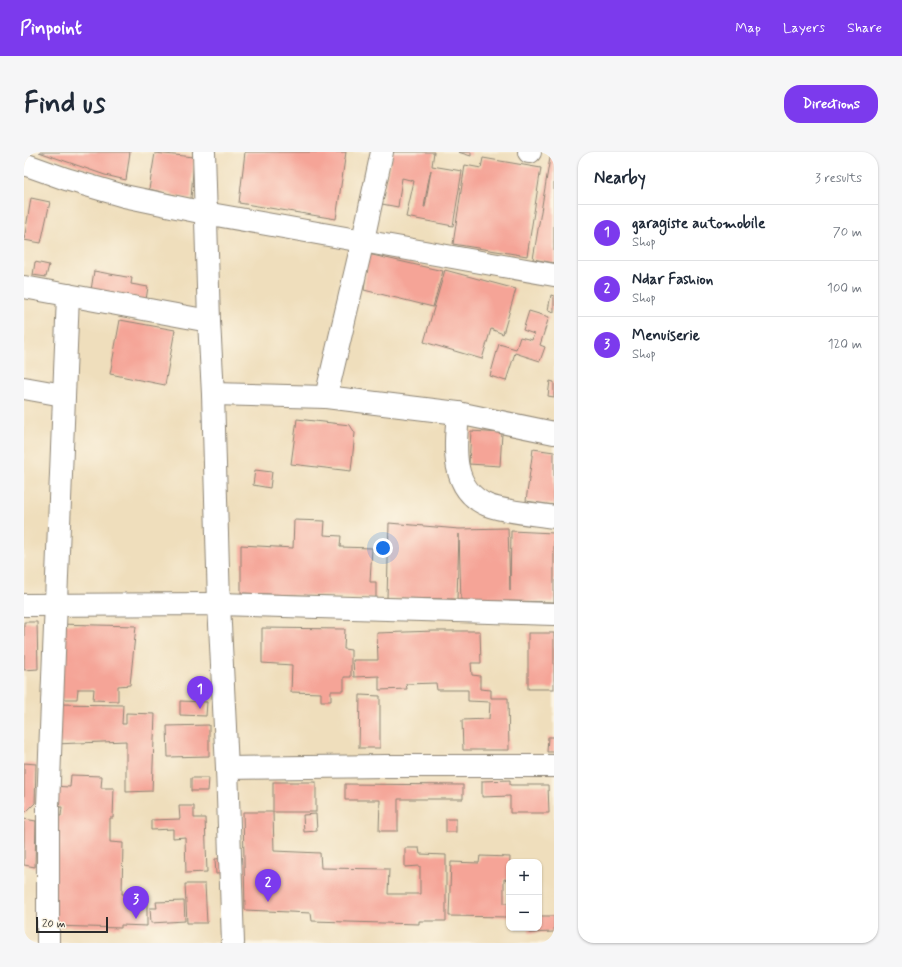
<!DOCTYPE html>
<html lang="en">
<head>
<meta charset="utf-8">
<style>
  :root { --surface:#fff; --page:#f6f6f7; --text:#1f2937; --muted:#747a83; --line:#e0e1e3; --accent:#7c3aed }
  body { margin:0; font-family:Mynerve,sans-serif; background:var(--page); color:var(--text) }
  .controls { position:absolute; right:12px; bottom:12px; display:grid; overflow:hidden; border-radius:8px; box-shadow:0 1px 3px #0004 }
  .controls button { width:36px; height:36px; display:grid; place-items:center; padding:0; border:0; border-bottom:1px solid var(--line); background:var(--surface); color:var(--text); font:20px sans-serif }
  .scale { position:absolute; left:12px; bottom:10px; width:72px; box-sizing:border-box; padding-left:4px; border:2px solid #2b2b2b; border-top:0; font-size:11px; line-height:14px; white-space:nowrap; color:#2b2b2b; -webkit-text-stroke:3px #fcf5e5; paint-order:stroke }
  .you { position:absolute; left:359px; top:396px; width:14px; height:14px; margin:-10px; border:3px solid #fff; border-radius:50%; background:#1a73e8; box-shadow:0 0 0 6px #1a73e833 }
  .badge { display:grid; place-items:center; width:26px; height:26px; border-radius:50%; background:var(--accent); color:#fff; font-size:13px; font-weight:700 }
  .pin { position:absolute; translate:-50% -33px; filter:drop-shadow(0 1px 2px #0008) }
  .pin::after { content:''; position:absolute; top:21px; width:14px; height:12px; background:inherit; clip-path:polygon(0 0,100% 0,50% 100%) }
  .list { margin:0; padding:0; list-style:none }
  h2 { display:flex; justify-content:space-between; align-items:center; height:52px; margin:0; padding:0 16px; font-size:17px }
  h2 small { font-size:13px; font-weight:400; color:var(--muted) }
  .list li { display:grid; grid-template-columns:26px 1fr auto; gap:12px; align-items:center; box-sizing:border-box; height:56px; padding:0 16px; border-top:1px solid var(--line) }
  .list b { display:block; font-size:15px; white-space:nowrap }
  .list p { margin:0; font-size:13px; white-space:nowrap; color:var(--muted) }
  .list em { font-size:13px; font-style:normal; color:var(--muted) }
  .map { position:relative; flex:none; width:530px; height:791px; overflow:hidden; border-radius:16px }
  header { display:flex; align-items:center; gap:24px; box-sizing:border-box; height:56px; padding:0 20px; background:var(--accent); color:#fff }
  header strong { font-size:19px }
  nav { display:flex; gap:22px; margin-inline-start:auto; font-size:14px }
  .intro { display:flex; align-items:center; justify-content:space-between; box-sizing:border-box; height:96px; padding:0 24px }
  h1 { margin:0; font-size:28px }
  .button { padding:10px 18px; border-radius:16px; background:var(--accent); color:#fff; font-size:14px; font-weight:700 }
  main { display:flex; gap:24px; padding:0 24px }
  aside { flex:1; background:var(--surface); border-radius:16px; box-shadow:0 1px 3px #0004 }
  .map>svg:first-child { display:block }
  .building { fill:#f5a497; fill-rule:evenodd }
  .lines { fill:none; stroke-linecap:round; stroke-linejoin:round }
  .minor-casing { stroke:#8d8474; stroke-width:24 }
  .minor { stroke:#fff; stroke-width:22 }
</style>
</head>
<body>
<header>
<strong>Pinpoint</strong>
<nav><a>Map</a><a>Layers</a><a>Share</a></nav>
</header>
<div class="intro"><h1>Find us</h1><a class="button">Directions</a></div>
<main>
<div class="map">
<svg width="530" height="791" viewBox="0 0 530 791">
  <rect width="100%" height="100%" fill="#fcf5e5"/>
  <filter id="ink" filterUnits="userSpaceOnUse"><feTurbulence type="fractalNoise" baseFrequency=".025" numOctaves="2"/><feDisplacementMap in="SourceGraphic" scale="8" xChannelSelector="R" yChannelSelector="G"/><feConvolveMatrix kernelMatrix="1 2 1 2 8 2 1 2 1" color-interpolation-filters="sRGB"/></filter>
  <filter id="wash" filterUnits="userSpaceOnUse"><feTurbulence type="fractalNoise" baseFrequency=".012" numOctaves="4" result="noise"/><feDisplacementMap in="SourceGraphic" scale="16" xChannelSelector="R" yChannelSelector="G"/><feGaussianBlur stdDeviation="0.9" result="paint"/><feColorMatrix in="noise" values="0 0 0 0 0 0 0 0 0 0 0 0 0 0 0 0 0 1.4 0 .05"/><feComposite in="paint" operator="in"/></filter>
  <g filter="url(#wash)">
    <rect width="100%" height="100%" fill="#efdebc"/>
    <g id="blocks">
      <g class="building">
        <polygon points="15,0 106,0 102,28 81,23"/>
        <polygon points="221,0 322,0 312,67 215,51"/>
        <path d="M369 0H410L408 14 438 19 429 74 382 65 390 29 378 26 374 55 358 52 363 23ZM407 18 401 55H400L404 31Z"/>
        <polygon points="434,0 447,0 447,4"/>
        <polygon points="527,0 530,0 530,111 509,107"/>
        <polygon points="131,1 170,5 167,47 125,37"/>
        <polygon points="459,6 517,16 503,104 429,92 441,13 457,16"/>
        <polygon points="7,46 26,50 17,91 0,88"/>
        <polygon points="344,102 419,119 409,155 340,138"/>
        <polygon points="11,110 25,113 22,125 9,123"/>
        <polygon points="421,118 492,137 479,182 467,177 458,207 400,190"/>
        <polygon points="70,119 108,126 107,132 124,135 122,148 67,138"/>
        <polygon points="527,143 530,144 530,160 524,158"/>
        <polygon points="505,159 525,165 516,193 521,195 516,209 491,201 482,229 466,224 475,192 492,197 496,185 508,188 510,182 499,178"/>
        <polygon points="96,168 151,178 141,233 86,222"/>
        <polygon points="526,229 530,230 530,245 524,244"/>
        <polygon points="273,267 326,273 331,281 327,319 267,312"/>
        <polygon points="447,279 478,281 476,314 445,312"/>
        <polygon points="509,297 530,300 530,353 502,349"/>
        <polygon points="231,318 248,320 246,336 229,333"/>
        <polygon points="270,368 301,369 300,383 317,384 316,395 348,396 346,430 352,430 352,446 217,441 217,393 269,396"/>
        <polygon points="365,371 435,377 484,376 486,439 487,379 530,381 530,450 486,449 437,450 435,382 433,447 363,446"/>
        <polygon points="0,470 13,470 14,517 0,518"/>
        <polygon points="33,472 112,474 106,533 94,534 94,549 69,548 70,537 54,537 53,547 29,547"/>
        <polygon points="238,476 321,477 320,497 327,498 327,525 320,525 320,539 307,539 307,549 297,549 297,541 267,540 268,513 238,511"/>
        <polygon points="410,479 456,479 457,511 447,511 448,523 456,524 456,537 467,538 467,546 484,546 485,598 439,598 438,568 465,567 466,550 444,549 444,538 413,538 412,531 382,532 383,537 355,538 355,524 330,525 329,508 354,508 353,481"/>
        <rect x="504" y="481" width="26" height="56"/>
        <polygon points="336,543 356,544 356,596 335,596"/>
        <polygon points="156,549 183,550 182,564 156,563"/>
        <polygon points="32,552 99,553 98,572 102,572 102,561 131,562 128,639 102,640 102,589 31,592"/>
        <polygon points="185,573 185,604 144,605 143,574"/>
        <polygon points="524,585 530,585 530,600 523,600"/>
        <polygon points="0,611 12,612 11,651 0,662"/>
        <polygon points="47,623 78,624 77,636 90,636 89,666 86,666 86,690 99,691 98,742 123,743 123,774 97,773 97,776 28,774 25,664 37,664 38,655 26,655 26,634 46,635"/>
        <polygon points="167,626 185,626 184,639 167,639"/>
        <polygon points="486,628 486,633 524,633 525,661 486,661 486,644 458,645 458,629"/>
        <rect x="249" y="630" width="43" height="30"/>
        <polygon points="321,632 439,633 439,647 374,647 374,679 355,679 356,648 321,648"/>
        <polygon points="155,654 170,654 170,666 181,666 183,720 162,721 161,685 149,686 149,677 127,678 127,668 156,667"/>
        <polygon points="219,660 249,660 250,699 296,701 297,716 365,717 364,742 396,742 396,714 381,715 381,696 395,696 396,702 422,703 422,769 395,769 395,772 288,769 287,761 221,758"/>
        <polygon points="292,662 293,679 280,680 279,663"/>
        <polygon points="0,667 12,669 11,715 0,713"/>
        <rect x="422" y="667" width="10" height="13"/>
        <polygon points="456,704 486,705 485,728 480,727 480,751 485,751 485,765 425,764 427,710 455,711"/>
        <polygon points="202,706 203,721 192,722 191,707"/>
        <polygon points="161,732 181,732 183,771 163,771"/>
        <polygon points="160,749 161,769 127,771 126,756 133,756 132,750"/>
        <polygon points="515,764 530,764 530,780 505,781 505,776 515,776"/>
      </g>
    </g>
  </g>
  <g filter="url(#ink)">
    <use href="#blocks" fill-opacity="0" stroke="#8d8474" stroke-width="1"/>
    <g class="lines">
      <defs>
        <g id="minor">
          <polyline points="180,0 185,169 189,242 195,452 203,616 209,791"/>
          <polyline points="505,0 506,0"/>
          <polyline points="0,12 42,27 100,44 181,61 530,123"/>
          <polyline points="0,135 185,169"/>
          <polyline points="0,236 39,243"/>
          <polyline points="189,242 302,245 434,261 530,281"/>
          <polyline points="302,245 339,88 358,0"/>
          <path d="M434 261C431 294 426 337 463 353 480 360 512 362 530 365"/>
          <polyline points="0,453 195,452 530,462"/>
          <polyline points="203,616 363,614 530,614"/>
          <polyline points="24,791 24,654 44,143"/>
        </g>
      </defs>
      <use href="#minor" class="minor-casing"/>
      <use href="#minor" class="minor"/>
    </g>
  </g>
</svg>
<div class="controls">
<button>+</button>
<button>−</button>
</div>
<div class="scale">20 m</div>
<div class="you"></div>
<div class="pin badge" style="left:176px;top:557px">1</div>
<div class="pin badge" style="left:244px;top:750px">2</div>
<div class="pin badge" style="left:112px;top:767px">3</div>
</div>
<aside>
<h2>Nearby<small>3 results</small></h2>
<ul class="list">
<li><span class="badge">1</span><div><b>garagiste automobile</b><p>Shop</p></div><em>70 m</em></li>
<li><span class="badge">2</span><div><b>Ndar Fashion</b><p>Shop</p></div><em>100 m</em></li>
<li><span class="badge">3</span><div><b>Menuiserie</b><p>Shop</p></div><em>120 m</em></li>
</ul>
</aside>
</main>
</body>
</html>
